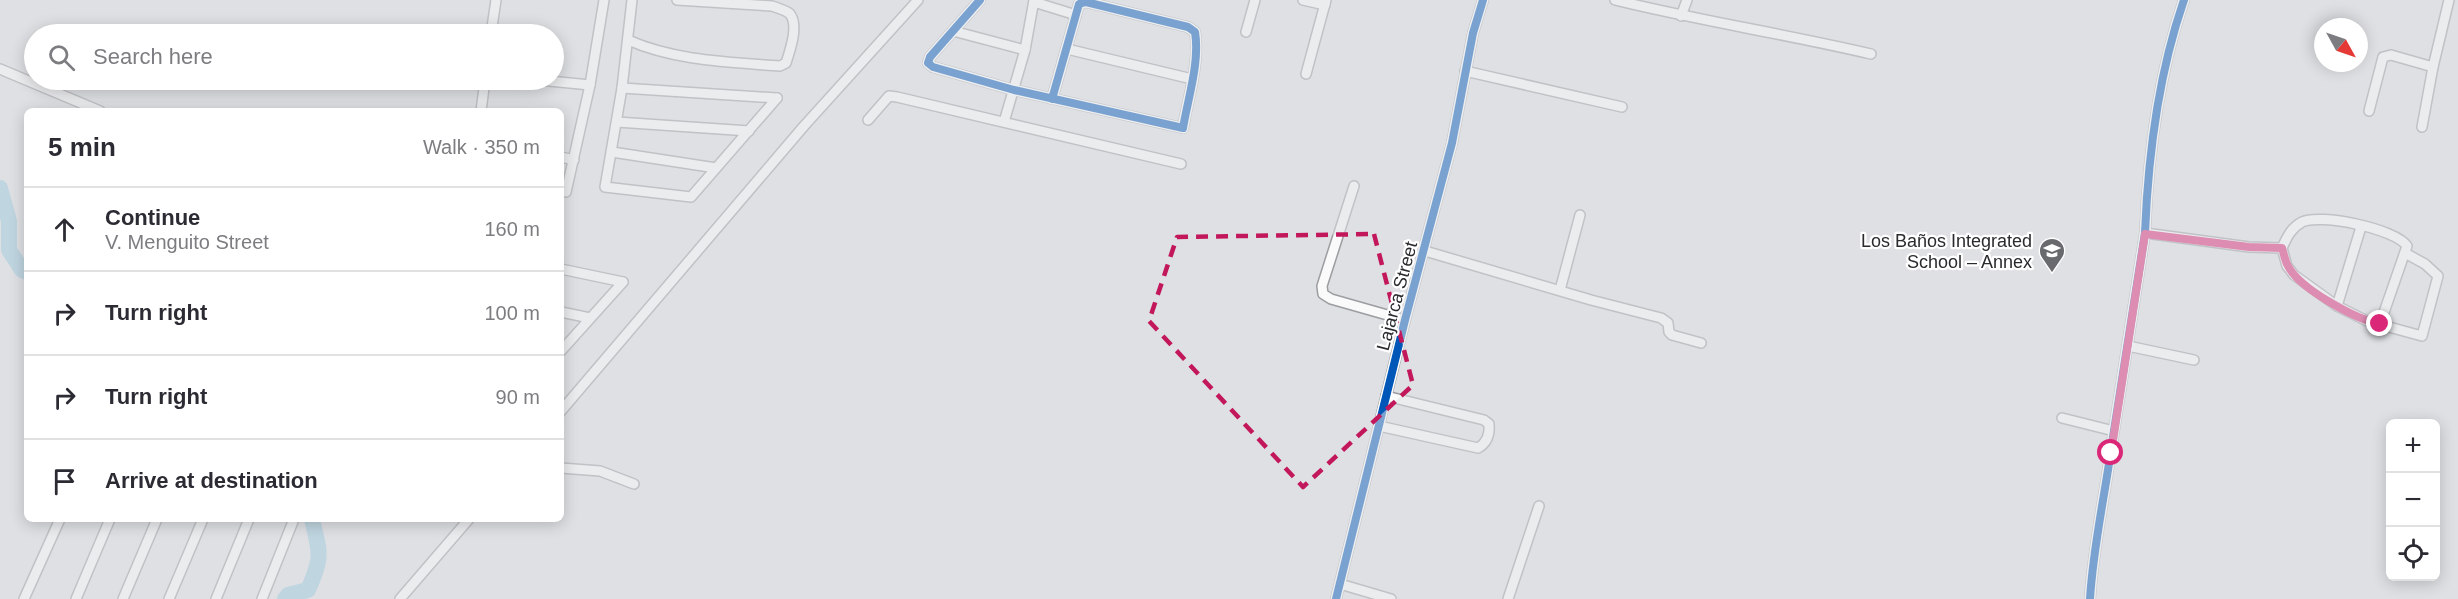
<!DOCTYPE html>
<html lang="en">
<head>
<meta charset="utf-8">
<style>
  :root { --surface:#fff; --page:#f7f7f7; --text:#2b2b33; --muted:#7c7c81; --line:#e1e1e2 }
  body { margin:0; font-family:Helvetica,sans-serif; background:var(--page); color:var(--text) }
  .controls { position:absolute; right:18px; bottom:18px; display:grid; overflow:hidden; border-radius:9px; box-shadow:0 3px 15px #0003 }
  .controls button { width:54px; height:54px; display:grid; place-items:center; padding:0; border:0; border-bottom:2px solid var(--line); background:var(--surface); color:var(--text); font:30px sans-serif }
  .compass { position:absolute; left:2314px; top:18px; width:54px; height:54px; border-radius:50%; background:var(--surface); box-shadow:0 3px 15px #0003; rotate:130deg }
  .stop { position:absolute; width:18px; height:18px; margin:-14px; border:4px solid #db2777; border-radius:50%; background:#fff }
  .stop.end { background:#db2777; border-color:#fff; box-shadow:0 2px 6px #0008 }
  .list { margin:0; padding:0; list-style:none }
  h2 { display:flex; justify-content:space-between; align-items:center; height:78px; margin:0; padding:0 24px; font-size:26px }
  h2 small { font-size:20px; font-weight:400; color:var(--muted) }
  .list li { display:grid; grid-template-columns:39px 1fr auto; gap:18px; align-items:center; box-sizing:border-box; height:84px; padding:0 24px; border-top:2px solid var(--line) }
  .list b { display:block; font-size:22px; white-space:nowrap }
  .list p { margin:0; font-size:20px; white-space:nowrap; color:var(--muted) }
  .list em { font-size:20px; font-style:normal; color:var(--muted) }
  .icon { flex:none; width:33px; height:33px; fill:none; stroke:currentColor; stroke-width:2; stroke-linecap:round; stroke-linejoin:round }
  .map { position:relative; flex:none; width:2458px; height:599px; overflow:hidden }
  .search { position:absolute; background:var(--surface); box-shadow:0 3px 15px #0003; left:24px; top:24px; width:540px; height:66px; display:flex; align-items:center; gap:15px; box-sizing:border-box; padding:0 21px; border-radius:33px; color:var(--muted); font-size:22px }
  .panel { position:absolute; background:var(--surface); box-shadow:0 3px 15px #0003; left:24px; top:108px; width:540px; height:414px; border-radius:9px }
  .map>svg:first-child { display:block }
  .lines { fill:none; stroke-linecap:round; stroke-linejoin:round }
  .river { stroke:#9ac7db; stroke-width:16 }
  .minor-casing { stroke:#9c9da1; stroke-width:12 }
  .minor { stroke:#fafafb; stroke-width:9 }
  .cycleway-casing { stroke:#fff; stroke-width:11 }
  .cycleway { stroke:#0057b8; stroke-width:8 }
  .route { stroke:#db2777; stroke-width:8 }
  .marked { fill:none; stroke:#c2185b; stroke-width:4.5; stroke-dasharray:12 8; stroke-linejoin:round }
  .labels { text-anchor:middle; stroke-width:4.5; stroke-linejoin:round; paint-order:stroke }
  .poi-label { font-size:18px; fill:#2a2b2e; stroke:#fff; text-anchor:end }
  .street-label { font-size:18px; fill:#2a2b2e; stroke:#fff }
</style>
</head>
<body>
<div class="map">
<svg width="2458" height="599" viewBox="0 0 2458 599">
  <rect width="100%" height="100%" fill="#dfe0e4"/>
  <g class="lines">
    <g class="river">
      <polyline points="0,188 9,221 9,250 22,270 27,272"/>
      <path d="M285 599 288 595 308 590C323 556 320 554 312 519"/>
    </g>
    <defs>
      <g id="minor">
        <polyline points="632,0 622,88 605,187 691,197 777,98"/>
        <path d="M980 0 930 57 928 63 933 67 1014 90 1183 128C1188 98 1200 62 1195 32L1188 27 1086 2 1079 4 1052 99"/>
        <polyline points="1303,0 1325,5"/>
        <path d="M1615 0C1700 21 1786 34 1871 54"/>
        <polyline points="1034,2 1076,15"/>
        <polyline points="1681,16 1687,0"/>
        <polyline points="953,31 1025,50"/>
        <polyline points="1246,32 1255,0"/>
        <polyline points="491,34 496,0"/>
        <path d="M628 40C675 61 730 62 780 66L786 63C790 50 799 26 790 14 786 10 777 8 772 6L677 0"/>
        <polyline points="1067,49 1192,79"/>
        <polyline points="0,69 100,111"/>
        <polyline points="1465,71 1622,107"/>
        <polyline points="1306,74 1326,0"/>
        <polyline points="539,80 590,85"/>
        <polyline points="622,88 777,98"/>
        <polyline points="481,111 485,80"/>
        <polyline points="2369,111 2383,57 2391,55 2433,67"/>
        <polyline points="868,120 889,96 897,97 1181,164"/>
        <polyline points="617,122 749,131"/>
        <polyline points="1004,122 1025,50 1034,0"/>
        <polyline points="2422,127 2433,67 2449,0"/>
        <polyline points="612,152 716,168"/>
        <polyline points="561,157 574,160"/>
        <polyline points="1354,186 1322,286 1323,294 1331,299 1405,320"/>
        <polyline points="561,190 566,192 590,85 604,0"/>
        <polyline points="2145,233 2249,247 2282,248 2287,266 2294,275 2337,306 2367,321 2422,336 2438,276 2425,264 2405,253"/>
        <path d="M2282 248C2287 237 2291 228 2302 222 2320 213 2396 229 2407 246L2380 324"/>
        <polyline points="1425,251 1591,300 1661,318 1668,323 1669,332 1672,335 1701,343"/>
        <polyline points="561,269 623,282"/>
        <polyline points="1560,290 1580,215"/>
        <polyline points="2337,306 2361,227"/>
        <polyline points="561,312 590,318"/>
        <polyline points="2128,346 2194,360"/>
        <polyline points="561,351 623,282"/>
        <polyline points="561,411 804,126 918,0"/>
        <polyline points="2062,418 2114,431"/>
        <path d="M1379 426 1478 448C1487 443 1490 435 1489 424L1484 420 1386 396"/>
        <polyline points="561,468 600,471 634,484"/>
        <polyline points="1340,584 1391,599"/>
        <polyline points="24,599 60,519"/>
        <polyline points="76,599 110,519"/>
        <polyline points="123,599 157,519"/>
        <polyline points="169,599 203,519"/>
        <polyline points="216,599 249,519"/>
        <polyline points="262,599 294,519"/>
        <polyline points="400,599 469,519"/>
        <polyline points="1336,599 1405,320 1452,143 1473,33 1483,0"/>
        <polyline points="1508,599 1539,506"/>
        <path d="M2090 599C2093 548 2104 500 2111 450 2122 378 2134 306 2145 233 2148 158 2159 72 2184 0"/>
      </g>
    </defs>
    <use href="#minor" class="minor-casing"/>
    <use href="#minor" class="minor"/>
    <defs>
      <g id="cycleway">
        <path d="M980 0 930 57 928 63 933 67 1014 90 1183 128C1188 98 1200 62 1195 32L1188 27 1086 2 1079 4 1052 99"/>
        <polyline points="1336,599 1405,320 1452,143 1473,33 1483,0"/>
        <path d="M2090 599C2093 548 2104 500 2111 450 2122 378 2134 306 2145 233 2148 158 2159 72 2184 0"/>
      </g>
    </defs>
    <use href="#cycleway" class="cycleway-casing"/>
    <use href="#cycleway" class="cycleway"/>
  </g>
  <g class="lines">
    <path class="route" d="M2111 453 2145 234 2249 247 2282 248C2284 254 2285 261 2288 266 2300 289 2355 319 2380 324"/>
  </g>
  <path d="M0 0H2458V599H0ZM1374 234 1413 385 1303 487 1149 321 1177 237Z" fill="#dfe0e4" fill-opacity=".55" fill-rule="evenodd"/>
  <path class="marked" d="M1374 234 1413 385 1303 487 1149 321 1177 237Z"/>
  <defs>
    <symbol id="school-pin" viewBox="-11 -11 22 30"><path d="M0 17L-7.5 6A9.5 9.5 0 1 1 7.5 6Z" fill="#696a6e" stroke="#fff"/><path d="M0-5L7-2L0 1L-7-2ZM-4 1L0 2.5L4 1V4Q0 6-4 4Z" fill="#fff"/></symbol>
  </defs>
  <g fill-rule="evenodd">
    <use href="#school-pin" x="2037" y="236" width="30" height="40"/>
  </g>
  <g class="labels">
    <g class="poi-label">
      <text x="2032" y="247">Los Baños Integrated<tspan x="2032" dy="21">School – Annex</tspan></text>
    </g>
    <g class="street-label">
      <text transform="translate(1397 296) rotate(-75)" y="6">Lajarca Street</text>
    </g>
  </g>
</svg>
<div class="controls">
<button>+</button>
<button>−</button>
<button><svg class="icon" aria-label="locate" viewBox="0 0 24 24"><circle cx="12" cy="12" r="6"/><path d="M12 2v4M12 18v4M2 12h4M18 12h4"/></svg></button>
</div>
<svg class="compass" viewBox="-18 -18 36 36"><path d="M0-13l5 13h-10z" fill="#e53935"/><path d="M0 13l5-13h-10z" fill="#7c7c81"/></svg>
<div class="stop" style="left:2111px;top:453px"></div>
<div class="stop end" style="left:2380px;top:324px"></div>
<div class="search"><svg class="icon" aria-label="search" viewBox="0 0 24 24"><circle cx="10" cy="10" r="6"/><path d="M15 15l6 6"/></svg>Search here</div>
<section class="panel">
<h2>5 min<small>Walk · 350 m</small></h2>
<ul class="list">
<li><svg class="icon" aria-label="ahead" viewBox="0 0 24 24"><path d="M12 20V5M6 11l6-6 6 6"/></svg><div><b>Continue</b><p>V. Menguito Street</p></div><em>160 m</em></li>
<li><svg class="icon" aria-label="right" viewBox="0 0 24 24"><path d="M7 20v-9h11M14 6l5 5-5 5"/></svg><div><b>Turn right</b></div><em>100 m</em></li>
<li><svg class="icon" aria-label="right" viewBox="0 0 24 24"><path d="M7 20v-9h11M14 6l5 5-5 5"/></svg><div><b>Turn right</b></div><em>90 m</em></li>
<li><svg class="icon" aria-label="arrive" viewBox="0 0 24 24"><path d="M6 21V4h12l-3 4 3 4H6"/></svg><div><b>Arrive at destination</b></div></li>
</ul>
</section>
</div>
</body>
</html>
